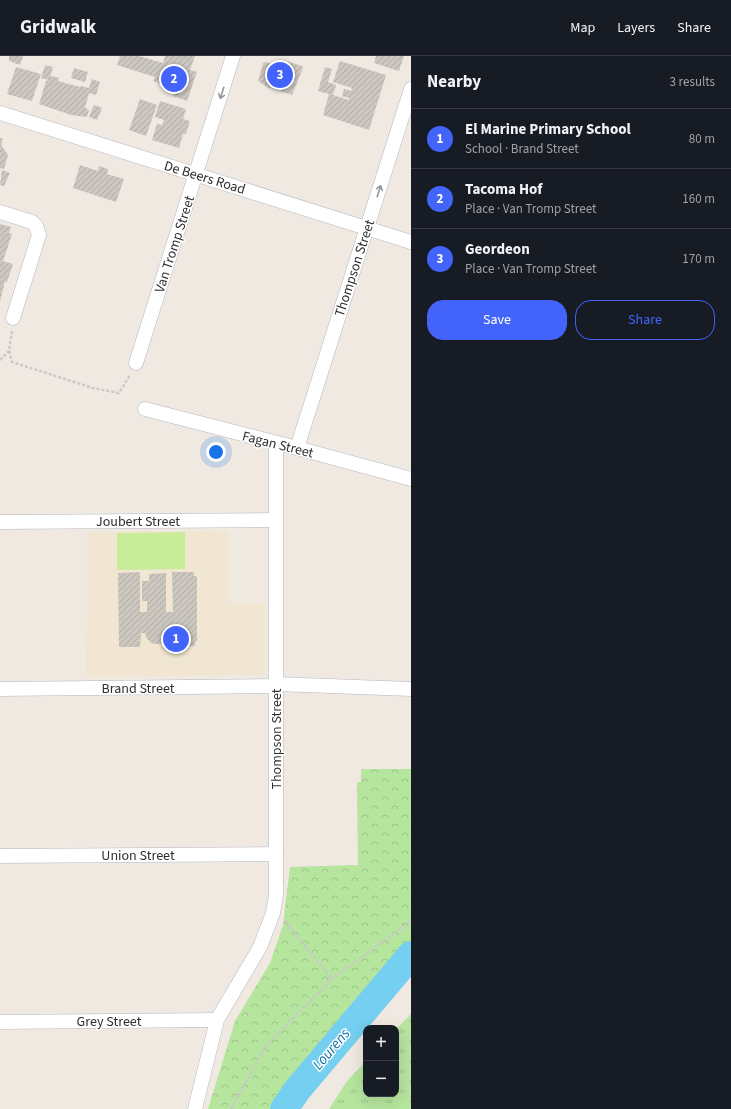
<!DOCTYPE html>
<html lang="en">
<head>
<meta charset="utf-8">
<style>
  :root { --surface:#171b24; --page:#242831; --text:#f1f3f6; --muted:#9ea1a6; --line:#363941; --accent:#4264fb }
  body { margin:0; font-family:"Source Sans 3",sans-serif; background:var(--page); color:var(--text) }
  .controls { position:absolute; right:12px; bottom:12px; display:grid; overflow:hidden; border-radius:8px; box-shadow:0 4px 16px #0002 }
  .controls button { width:36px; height:36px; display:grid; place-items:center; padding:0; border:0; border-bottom:1px solid var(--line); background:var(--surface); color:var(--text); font:20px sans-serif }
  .you { position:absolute; left:216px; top:396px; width:14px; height:14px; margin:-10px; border:3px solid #fff; border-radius:50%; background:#1a73e8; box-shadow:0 0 0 6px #1a73e833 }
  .badge { display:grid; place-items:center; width:26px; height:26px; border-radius:50%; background:var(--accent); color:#fff; font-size:13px; font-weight:700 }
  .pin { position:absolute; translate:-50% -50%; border:2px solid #fff; box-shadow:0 1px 4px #0006 }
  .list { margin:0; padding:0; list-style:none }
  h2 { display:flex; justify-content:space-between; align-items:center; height:52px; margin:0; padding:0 16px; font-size:17px }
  h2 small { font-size:13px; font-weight:400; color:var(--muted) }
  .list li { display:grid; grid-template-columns:26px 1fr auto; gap:12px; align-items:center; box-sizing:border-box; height:60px; padding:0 16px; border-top:1px solid var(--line) }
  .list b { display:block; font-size:15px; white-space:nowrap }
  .list p { margin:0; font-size:13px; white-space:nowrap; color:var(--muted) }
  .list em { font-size:13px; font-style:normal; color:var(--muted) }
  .actions { display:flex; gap:8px; padding:12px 16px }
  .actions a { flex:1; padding:9px 0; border:1px solid var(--accent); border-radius:16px; text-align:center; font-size:14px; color:var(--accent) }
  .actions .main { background:var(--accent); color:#fff }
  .map { position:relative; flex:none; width:411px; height:1053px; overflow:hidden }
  header { display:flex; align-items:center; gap:24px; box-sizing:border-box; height:56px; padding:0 20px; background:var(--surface); border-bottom:1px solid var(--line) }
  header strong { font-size:19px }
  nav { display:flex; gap:22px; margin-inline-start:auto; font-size:14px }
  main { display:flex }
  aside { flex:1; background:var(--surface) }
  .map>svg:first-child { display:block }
  .education { fill:#f0e6d1 }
  .grass { fill:url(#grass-tufts) }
  .forest { fill:url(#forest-crowns) }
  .pitch { fill:#c9ec9a }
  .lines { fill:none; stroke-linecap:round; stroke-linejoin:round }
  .river { stroke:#75cff0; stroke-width:28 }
  .building { fill:url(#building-hatch) }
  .minor-casing { stroke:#b4b7c1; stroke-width:15 }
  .path { stroke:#c9c9c9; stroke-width:2.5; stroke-dasharray:3 2; stroke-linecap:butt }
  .minor { stroke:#fff; stroke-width:14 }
  .oneway { stroke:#969696 }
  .labels { text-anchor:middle; stroke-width:3; stroke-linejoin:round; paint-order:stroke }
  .street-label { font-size:14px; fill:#2e2e2e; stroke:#fff }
  .water-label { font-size:15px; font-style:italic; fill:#0d6fa3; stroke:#fff }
</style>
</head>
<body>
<header>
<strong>Gridwalk</strong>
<nav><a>Map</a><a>Layers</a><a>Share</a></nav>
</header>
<main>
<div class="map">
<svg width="411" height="1053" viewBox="0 0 411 1053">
  <defs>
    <pattern id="grass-tufts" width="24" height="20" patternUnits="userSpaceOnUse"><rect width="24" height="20" fill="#b6e59e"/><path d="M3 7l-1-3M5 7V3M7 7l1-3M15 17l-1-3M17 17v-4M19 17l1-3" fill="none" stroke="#9dc588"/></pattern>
    <pattern id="forest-crowns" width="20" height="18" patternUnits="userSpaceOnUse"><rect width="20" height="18" fill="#b6e59e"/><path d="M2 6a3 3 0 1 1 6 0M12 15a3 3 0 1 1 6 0" fill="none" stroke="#9dc588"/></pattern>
    <pattern id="building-hatch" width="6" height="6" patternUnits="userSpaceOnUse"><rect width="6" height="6" fill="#cbc7bf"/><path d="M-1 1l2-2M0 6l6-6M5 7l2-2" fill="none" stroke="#afaba4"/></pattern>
  </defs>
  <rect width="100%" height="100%" fill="#efe9e1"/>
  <polygon class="education" points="229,475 229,547 265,547 265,619 86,621 88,476"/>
  <polygon class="grass" points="411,958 411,1053 329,1053 347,1025 366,1005 366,1038 396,1038 396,973"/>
  <polygon class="forest" points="361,713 411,713 411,899 298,1033 284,1053 208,1053 235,965 270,907 283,869 290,811 358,809 357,726 361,726"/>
  <polygon class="pitch" points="185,476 185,513 117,514 117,477"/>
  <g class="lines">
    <polyline class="river" points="284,1053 298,1033 411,899"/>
  </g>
  <g class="building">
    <polygon points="9,0 23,0 20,9 9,5"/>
    <polygon points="120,0 139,0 163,7 165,0 195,0 190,14 197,16 187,45 173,40 175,32 153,25 155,21 117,9"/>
    <polygon points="376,0 404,0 399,15 374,7"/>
    <polygon points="283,4 302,10 303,12 292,39 267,31 258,25 263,7 266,6 274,9"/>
    <polygon points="340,5 386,19 369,74 323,59 329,38 318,35 325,11 332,13 328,26 336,29 333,39 349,44 349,42 342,40 344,33 351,35 352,32 333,26"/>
    <polygon points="45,9 53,11 50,22 52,20 59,22 58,25 80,31 81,30 89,32 92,23 100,26 96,39 89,37 85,52 89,54 87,61 71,59 39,48 46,25 49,24 41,22"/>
    <polygon points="16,11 41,18 32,45 7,38"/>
    <polygon points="74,12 88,16 85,26 71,22"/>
    <polygon points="140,43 157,49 146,80 129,74"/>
    <polygon points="160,45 186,53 183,63 190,65 186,78 183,78 179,92 152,84 157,68 162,69 164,64 155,61"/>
    <polygon points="95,49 102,52 97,64 89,61 93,51"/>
    <polygon points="0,82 3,83 1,89 8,99 4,113 0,112"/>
    <polygon points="80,109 98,115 99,110 108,113 107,118 124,123 116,146 73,132"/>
    <polygon points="2,114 10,117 4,130 0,129"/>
    <polygon points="0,168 11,171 9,177 12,178 3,205 13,208 7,226 5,225 0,246"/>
    <polygon points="140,516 140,556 147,556 147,545 142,545 142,525 149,525 149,518 166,517 166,556 173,556 172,516 194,516 194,520 197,520 197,585 195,585 195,590 173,590 173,577 168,577 167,582 161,588 153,588 147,583 145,577 141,577 140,591 119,591 118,517"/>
  </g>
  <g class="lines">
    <defs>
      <g id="minor">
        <polyline points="0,57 411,186"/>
        <polyline points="0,156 32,166 36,170 39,179 13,262"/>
        <polyline points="136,307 233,0"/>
        <polyline points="145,353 297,392 411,423"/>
        <polyline points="297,392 411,33"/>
        <polyline points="0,466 276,464"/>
        <polyline points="276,628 411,633"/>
        <polyline points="0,633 276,630"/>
        <polyline points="0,800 276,798"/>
        <polyline points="0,966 217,964"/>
        <polyline points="195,1053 217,964 260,891 273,857 276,839 276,387"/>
      </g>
    </defs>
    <use href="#minor" class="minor-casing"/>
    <g class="path">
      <polyline points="9,295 12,306 93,332 119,337 130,319"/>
      <polyline points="0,304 9,295 12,275"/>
      <polyline points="285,865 332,923"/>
      <polyline points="231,1053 266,989 332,923 411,865"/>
    </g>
    <use href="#minor" class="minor"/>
  </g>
  <defs><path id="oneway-shaft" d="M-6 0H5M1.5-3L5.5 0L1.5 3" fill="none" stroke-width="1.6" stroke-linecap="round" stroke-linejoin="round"/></defs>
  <g class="oneway">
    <use href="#oneway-shaft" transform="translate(222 37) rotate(108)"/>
    <use href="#oneway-shaft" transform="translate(379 135) rotate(-72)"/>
  </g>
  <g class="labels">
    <g class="street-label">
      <text transform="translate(205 121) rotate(17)" y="5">De Beers Road</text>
      <text transform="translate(174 188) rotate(-72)" y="5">Van Tromp Street</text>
      <text transform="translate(354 212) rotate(-72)" y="5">Thompson Street</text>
      <text transform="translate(278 388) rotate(14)" y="5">Fagan Street</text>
      <text x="138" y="470">Joubert Street</text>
      <text x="138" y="637">Brand Street</text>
      <text transform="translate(276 683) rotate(-90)" y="5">Thompson Street</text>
      <text x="138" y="804">Union Street</text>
      <text x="109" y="970">Grey Street</text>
    </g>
    <g class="water-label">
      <text transform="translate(331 993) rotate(-50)" y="5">Lourens</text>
    </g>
  </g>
</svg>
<div class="controls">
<button>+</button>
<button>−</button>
</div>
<div class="you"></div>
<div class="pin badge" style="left:176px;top:583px">1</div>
<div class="pin badge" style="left:174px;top:23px">2</div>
<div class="pin badge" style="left:280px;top:19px">3</div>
</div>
<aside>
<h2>Nearby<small>3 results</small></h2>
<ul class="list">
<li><span class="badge">1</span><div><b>El Marine Primary School</b><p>School · Brand Street</p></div><em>80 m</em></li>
<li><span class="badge">2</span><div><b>Tacoma Hof</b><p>Place · Van Tromp Street</p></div><em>160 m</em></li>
<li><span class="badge">3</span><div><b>Geordeon</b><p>Place · Van Tromp Street</p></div><em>170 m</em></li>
</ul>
<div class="actions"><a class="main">Save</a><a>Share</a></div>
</aside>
</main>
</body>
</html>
